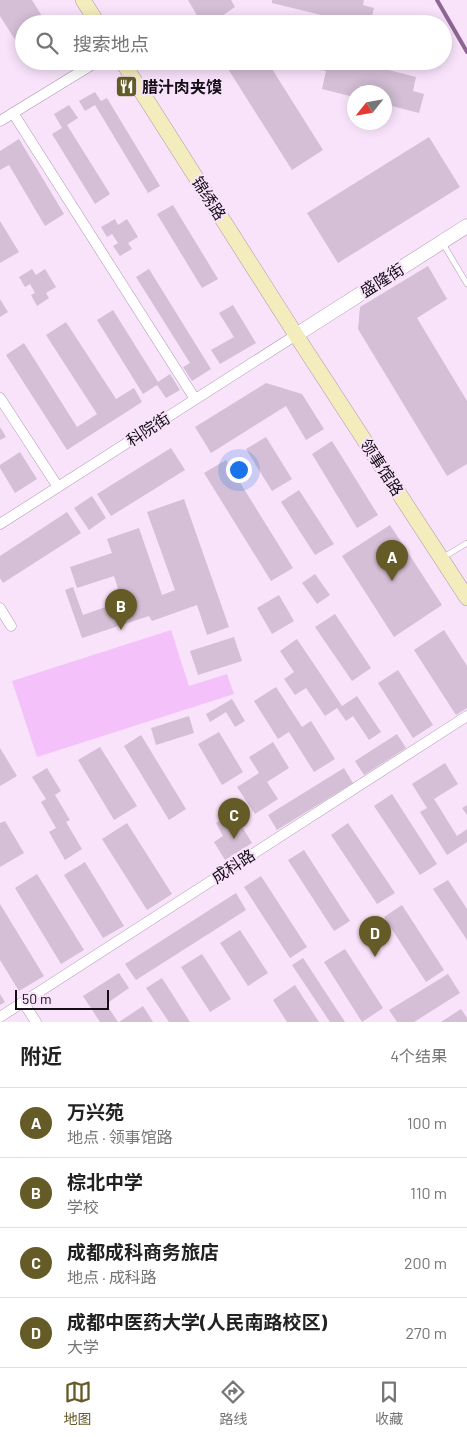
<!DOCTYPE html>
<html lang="zh">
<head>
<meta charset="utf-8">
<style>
  :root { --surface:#fff; --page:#f6f6f6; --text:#222; --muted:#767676; --line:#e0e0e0; --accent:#655b27 }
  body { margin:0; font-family:Barlow,"Noto Sans SC",sans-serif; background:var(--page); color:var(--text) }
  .compass { position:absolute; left:347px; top:85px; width:45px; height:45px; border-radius:50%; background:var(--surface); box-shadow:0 2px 12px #0003; rotate:239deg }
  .scale { position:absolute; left:15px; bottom:12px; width:94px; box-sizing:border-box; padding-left:5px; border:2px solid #170f17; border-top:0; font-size:14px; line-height:18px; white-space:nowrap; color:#170f17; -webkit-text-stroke:4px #f8e3fb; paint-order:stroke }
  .you { position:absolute; left:238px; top:469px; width:18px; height:18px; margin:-12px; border:4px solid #fff; border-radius:50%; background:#1a73e8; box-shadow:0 0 0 8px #1a73e833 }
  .badge { display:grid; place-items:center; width:32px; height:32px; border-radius:50%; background:var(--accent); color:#fff; font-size:16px; font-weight:700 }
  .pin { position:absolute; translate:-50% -41px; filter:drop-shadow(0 1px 2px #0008) }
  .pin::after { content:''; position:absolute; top:26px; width:18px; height:15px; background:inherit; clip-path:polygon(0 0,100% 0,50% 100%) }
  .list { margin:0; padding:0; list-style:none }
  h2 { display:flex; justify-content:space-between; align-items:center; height:65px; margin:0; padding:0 20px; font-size:21px }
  h2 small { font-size:16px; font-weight:400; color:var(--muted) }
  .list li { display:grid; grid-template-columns:32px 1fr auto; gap:15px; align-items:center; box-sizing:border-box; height:70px; padding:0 20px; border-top:1px solid var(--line) }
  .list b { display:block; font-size:19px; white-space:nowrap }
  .list p { margin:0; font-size:16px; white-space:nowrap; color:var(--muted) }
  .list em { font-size:16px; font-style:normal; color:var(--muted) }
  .icon { flex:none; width:28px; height:28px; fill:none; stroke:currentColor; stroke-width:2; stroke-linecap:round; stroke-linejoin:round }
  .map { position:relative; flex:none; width:467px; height:1022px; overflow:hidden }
  .search { position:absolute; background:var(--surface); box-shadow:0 2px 12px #0003; left:15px; right:15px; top:15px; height:55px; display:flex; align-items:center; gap:12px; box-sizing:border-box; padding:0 18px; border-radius:28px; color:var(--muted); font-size:19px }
  .sheet { height:345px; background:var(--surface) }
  nav { display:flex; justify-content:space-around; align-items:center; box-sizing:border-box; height:70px; border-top:1px solid var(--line); background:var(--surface); font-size:14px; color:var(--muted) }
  nav a { display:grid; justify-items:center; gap:2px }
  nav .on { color:var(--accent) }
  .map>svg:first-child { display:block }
  .green { fill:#f4c1fa }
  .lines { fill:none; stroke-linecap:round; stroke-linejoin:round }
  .stream { stroke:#8f6693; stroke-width:4 }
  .building { fill:#d4bfd6 }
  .service-casing { stroke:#ac98ae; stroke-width:6 }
  .minor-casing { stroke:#ac98ae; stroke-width:11 }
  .tertiary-casing { stroke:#ac98ae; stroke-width:15 }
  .secondary-casing { stroke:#ac98ae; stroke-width:16 }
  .service { stroke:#fff; stroke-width:5 }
  .minor { stroke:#fff; stroke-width:10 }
  .tertiary { stroke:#fff; stroke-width:14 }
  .secondary { stroke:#f3ecbc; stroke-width:15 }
  .labels { text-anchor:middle; stroke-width:4.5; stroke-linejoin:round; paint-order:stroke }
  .poi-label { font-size:16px; font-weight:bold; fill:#170f17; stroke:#f8e3fb; text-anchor:start }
  .street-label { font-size:16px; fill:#170f17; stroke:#f8e3fb }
</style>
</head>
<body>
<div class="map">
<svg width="467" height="1022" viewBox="0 0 467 1022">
  <rect width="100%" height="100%" fill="#f8e3fb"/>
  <polygon class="green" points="171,630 189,686 227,674 234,694 37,757 12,681"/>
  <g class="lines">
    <polyline class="stream" points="437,0 467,52"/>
  </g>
  <g class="building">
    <polygon points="0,0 32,0 47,24 24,24 24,54 0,16"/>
    <polygon points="188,0 231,0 235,7 210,24 202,24"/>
    <polygon points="272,0 364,0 363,5 374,8 370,24 358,24 272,3"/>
    <polygon points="223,61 267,61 323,150 292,170"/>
    <polygon points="314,61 354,61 416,77 413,91 424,94 419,113 384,104 384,92 354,92 354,97 322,89 326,71 313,68"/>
    <polygon points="95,92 101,101 107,98 160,186 148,193 95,105 85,111 79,101"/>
    <polygon points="69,105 78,118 67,125 110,194 95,204 52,134 62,128 54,114"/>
    <polygon points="429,137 460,187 338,263 307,213"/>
    <polygon points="19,139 64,214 45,226 9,165 0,170 0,151"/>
    <polygon points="173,205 218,279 202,288 157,214"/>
    <polygon points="115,219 118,225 127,219 138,237 128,243 132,249 120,256 113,246 118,243 112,234 107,237 101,227"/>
    <polygon points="0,221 19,252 0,263"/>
    <polygon points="428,266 447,299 417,318 467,401 467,464 447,476 358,329 360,307"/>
    <polygon points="32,269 36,275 45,269 56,287 46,293 49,298 37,306 31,295 35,293 30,284 25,287 19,277"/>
    <polygon points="149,269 211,369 192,381 183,367 190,363 136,277"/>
    <polygon points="0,299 8,312 0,317"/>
    <polygon points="233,305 256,343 220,364 211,350 234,337 219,313"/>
    <polygon points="113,310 158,382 170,374 180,390 166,398 157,385 143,394 97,320"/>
    <polygon points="66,322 116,399 134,388 142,402 67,450 6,355 24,343 77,427 97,414 46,335"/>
    <polygon points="266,383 302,394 324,429 306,440 286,406 211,453 195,427"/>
    <polygon points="0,427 6,437 0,440"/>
    <polygon points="266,437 292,479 272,491 246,449"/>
    <polygon points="332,441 378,515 357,528 312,454"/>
    <polygon points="171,448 185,470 111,516 97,494"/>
    <polygon points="20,452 37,479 15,493 0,468 0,465"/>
    <polygon points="226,460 293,568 271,581 204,473"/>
    <polygon points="299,490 334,544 315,555 281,502"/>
    <polygon points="92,496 106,518 89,530 74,508"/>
    <polygon points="184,499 229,627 207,635 197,605 152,621 149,616 82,638 65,590 73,587 83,615 122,601 114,576 77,588 70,567 112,553 107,539 139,528 162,595 175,590 147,512"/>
    <polygon points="67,512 81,533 3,583 0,578 0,556"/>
    <polygon points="390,525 442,605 394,637 342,556"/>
    <polygon points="315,574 330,595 317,604 302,583"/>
    <polygon points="279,595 294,621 272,634 257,608"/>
    <polygon points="335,614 371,668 352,681 315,627"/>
    <polygon points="444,630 467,666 467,708 456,715 414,650"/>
    <polygon points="234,637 242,661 198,675 190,651"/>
    <polygon points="297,639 342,706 357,696 381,732 369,740 353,716 346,721 337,708 325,716 306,688 295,695 284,679 294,672 280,651"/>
    <polygon points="398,670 433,725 413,738 378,683"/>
    <polygon points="276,687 302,727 311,721 335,759 314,772 289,732 278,739 254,701"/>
    <polygon points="232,699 245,721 235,727 226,712 210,722 206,714"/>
    <polygon points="189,716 194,733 156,745 151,728"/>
    <polygon points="219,732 243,772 222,785 198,744"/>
    <polygon points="397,734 406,748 364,775 355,761"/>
    <polygon points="141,735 186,809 169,820 124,746"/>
    <polygon points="273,742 289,768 267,782 278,799 255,814 237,787 259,773 249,757"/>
    <polygon points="100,747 137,806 114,820 78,760"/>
    <polygon points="0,748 17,776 0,786"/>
    <polygon points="445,763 458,784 434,799 457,836 467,829 467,842 447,855 420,812 427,808 412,784"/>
    <polygon points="47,768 61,791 55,795 70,820 66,822 82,849 65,860 49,832 56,828 41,802 46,799 32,777"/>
    <polygon points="344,768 353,783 277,830 268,815"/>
    <polygon points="392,794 437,864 420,875 374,806"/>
    <polygon points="467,805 467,815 462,808"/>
    <polygon points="233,812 252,843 225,860 214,842 223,836 216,823"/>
    <polygon points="5,821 24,853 0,867 0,823"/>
    <polygon points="127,823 172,894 147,910 102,839"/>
    <polygon points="348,823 395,893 377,904 331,835"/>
    <polygon points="304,850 350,921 334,931 288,860"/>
    <polygon points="85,862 124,926 103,938 64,875"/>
    <polygon points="37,874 84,950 61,964 15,888"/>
    <polygon points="261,876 307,947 290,958 244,887"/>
    <polygon points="448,880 467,909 467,940 433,889"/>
    <polygon points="236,893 246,910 136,980 125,964"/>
    <polygon points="0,904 44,976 19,991 0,960"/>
    <polygon points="402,905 444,970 426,982 384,917"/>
    <polygon points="240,930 268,973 248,986 220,943"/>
    <polygon points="345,949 383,1008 362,1022 324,962"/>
    <polygon points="202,954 231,999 210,1012 181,967"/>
    <polygon points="303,958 345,1022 330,1022 292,965"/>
    <polygon points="119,973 129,988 106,1004 118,1022 100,1022 83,996"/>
    <polygon points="448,974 460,993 414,1022 397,1022 389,1010"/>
    <polygon points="162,978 190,1022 169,1022 146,988"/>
    <polygon points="295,985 319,1022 287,1022 273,1000"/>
    <polygon points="0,994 5,1002 0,1005"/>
    <polygon points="143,1006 153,1022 119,1022"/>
    <polygon points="461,1009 467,1018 467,1022 441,1022"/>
  </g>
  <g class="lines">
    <defs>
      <g id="service">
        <polyline points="442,242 467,284"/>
        <polyline points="442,558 467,543"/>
      </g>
      <g id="minor">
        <polyline points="13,113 195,399"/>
        <polyline points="0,121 98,61"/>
        <polyline points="0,398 58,487"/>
        <polyline points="0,524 296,335"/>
        <polyline points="0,608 11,626"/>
        <polyline points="23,1002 36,1022"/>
        <polyline points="0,1017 467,716"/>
      </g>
      <polyline id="tertiary" points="296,335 467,226"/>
      <g id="secondary">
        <polyline points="83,0 98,24"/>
        <polyline points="122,61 296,335 467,598"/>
      </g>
    </defs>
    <use href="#service" class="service-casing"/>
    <use href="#minor" class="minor-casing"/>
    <use href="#tertiary" class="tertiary-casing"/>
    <use href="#secondary" class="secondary-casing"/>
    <use href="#service" class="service"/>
    <use href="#minor" class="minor"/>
    <use href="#tertiary" class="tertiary"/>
    <use href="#secondary" class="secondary"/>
  </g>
  <defs>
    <symbol id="restaurant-square" viewBox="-11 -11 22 22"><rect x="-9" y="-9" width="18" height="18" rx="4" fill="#655b27" stroke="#f8e3fb"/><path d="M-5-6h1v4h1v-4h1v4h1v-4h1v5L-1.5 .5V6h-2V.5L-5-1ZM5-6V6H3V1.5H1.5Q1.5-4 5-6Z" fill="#fff"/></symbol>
  </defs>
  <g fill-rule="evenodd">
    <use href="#restaurant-square" x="114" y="74" width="25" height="25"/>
  </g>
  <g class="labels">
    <g class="poi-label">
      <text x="142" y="93">腊汁肉夹馍</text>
    </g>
    <g class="street-label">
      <text transform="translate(209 198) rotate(57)" y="6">锦绣路</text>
      <text transform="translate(382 280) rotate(-32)" y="6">盛隆街</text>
      <text transform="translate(148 429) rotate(-33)" y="6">科院街</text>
      <text transform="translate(382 467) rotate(57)" y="6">领事馆路</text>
      <text transform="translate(233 866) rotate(-33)" y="6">成科路</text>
    </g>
  </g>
</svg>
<svg class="compass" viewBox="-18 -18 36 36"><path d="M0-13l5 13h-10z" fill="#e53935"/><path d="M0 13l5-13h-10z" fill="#767676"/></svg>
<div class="scale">50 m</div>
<div class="you"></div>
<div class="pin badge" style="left:392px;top:581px">A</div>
<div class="pin badge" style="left:121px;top:630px">B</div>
<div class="pin badge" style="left:234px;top:839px">C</div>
<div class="pin badge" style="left:375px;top:957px">D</div>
<div class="search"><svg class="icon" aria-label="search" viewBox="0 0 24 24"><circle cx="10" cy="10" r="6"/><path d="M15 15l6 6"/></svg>搜索地点</div>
</div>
<section class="sheet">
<h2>附近<small>4个结果</small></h2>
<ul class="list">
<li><span class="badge">A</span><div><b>万兴苑</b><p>地点 · 领事馆路</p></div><em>100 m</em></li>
<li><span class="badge">B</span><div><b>棕北中学</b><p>学校</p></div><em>110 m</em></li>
<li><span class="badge">C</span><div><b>成都成科商务旅店</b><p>地点 · 成科路</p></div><em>200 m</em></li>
<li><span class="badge">D</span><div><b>成都中医药大学(人民南路校区)</b><p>大学</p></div><em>270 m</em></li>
</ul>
</section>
<nav>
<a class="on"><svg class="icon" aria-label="map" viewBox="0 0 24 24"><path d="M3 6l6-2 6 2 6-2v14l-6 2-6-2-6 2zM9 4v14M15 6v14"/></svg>地图</a>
<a><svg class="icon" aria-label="directions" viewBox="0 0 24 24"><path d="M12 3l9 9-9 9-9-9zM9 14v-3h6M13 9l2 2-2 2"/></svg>路线</a>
<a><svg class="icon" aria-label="saved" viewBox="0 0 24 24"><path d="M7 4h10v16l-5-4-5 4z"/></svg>收藏</a>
</nav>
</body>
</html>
